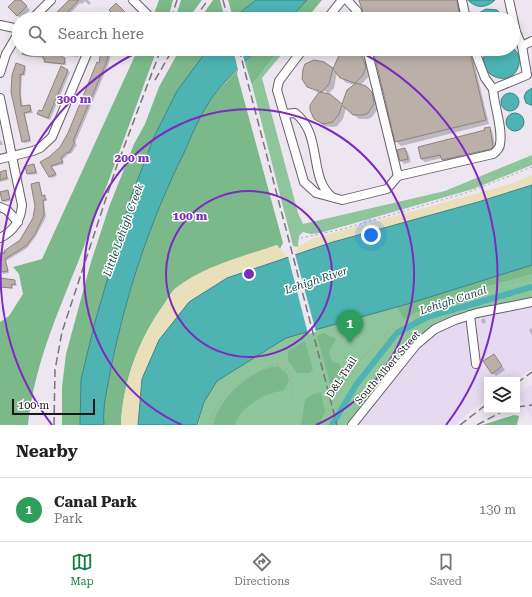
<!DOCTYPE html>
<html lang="en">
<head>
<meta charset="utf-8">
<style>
  :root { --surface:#fff; --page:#f6f6f6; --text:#222; --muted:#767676; --line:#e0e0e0; --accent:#0b8043 }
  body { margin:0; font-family:"Roboto Serif",serif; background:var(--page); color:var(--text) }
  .controls { position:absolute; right:12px; bottom:12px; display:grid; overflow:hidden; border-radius:0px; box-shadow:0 2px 10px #0003 }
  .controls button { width:36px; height:36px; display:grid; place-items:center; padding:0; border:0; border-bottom:1px solid var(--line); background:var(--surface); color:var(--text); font:20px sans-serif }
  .scale { position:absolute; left:12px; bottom:10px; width:83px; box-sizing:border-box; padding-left:4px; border:2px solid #181619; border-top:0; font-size:11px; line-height:14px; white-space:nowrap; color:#181619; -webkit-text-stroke:3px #fff; paint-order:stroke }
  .you { position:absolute; left:371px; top:235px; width:14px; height:14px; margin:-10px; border:3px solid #fff; border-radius:50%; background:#1a73e8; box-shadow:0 0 0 6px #1a73e833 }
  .badge { display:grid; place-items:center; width:26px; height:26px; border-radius:50%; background:var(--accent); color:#fff; font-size:13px; font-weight:700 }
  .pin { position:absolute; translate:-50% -33px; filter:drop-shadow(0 1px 2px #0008) }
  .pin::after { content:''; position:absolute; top:21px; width:14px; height:12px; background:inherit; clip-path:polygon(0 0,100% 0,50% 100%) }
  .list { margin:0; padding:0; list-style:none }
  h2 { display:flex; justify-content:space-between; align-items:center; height:52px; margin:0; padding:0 16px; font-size:17px }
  h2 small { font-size:13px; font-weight:400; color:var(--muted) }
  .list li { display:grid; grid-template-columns:26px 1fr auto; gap:12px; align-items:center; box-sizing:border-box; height:64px; padding:0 16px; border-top:1px solid var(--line) }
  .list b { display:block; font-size:15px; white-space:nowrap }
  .list p { margin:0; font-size:13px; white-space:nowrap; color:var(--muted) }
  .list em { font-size:13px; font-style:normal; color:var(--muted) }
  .icon { flex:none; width:22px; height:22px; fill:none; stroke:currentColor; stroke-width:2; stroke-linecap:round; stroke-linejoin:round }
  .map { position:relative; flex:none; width:532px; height:425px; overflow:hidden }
  .search { position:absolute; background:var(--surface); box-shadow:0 2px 10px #0003; left:12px; right:12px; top:12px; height:44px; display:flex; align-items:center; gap:10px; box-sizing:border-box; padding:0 14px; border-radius:22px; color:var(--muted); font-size:15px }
  .sheet { height:116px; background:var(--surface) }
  nav { display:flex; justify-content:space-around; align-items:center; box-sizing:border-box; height:56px; border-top:1px solid var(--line); background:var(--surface); font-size:11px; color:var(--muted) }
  nav a { display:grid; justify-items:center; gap:2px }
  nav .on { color:var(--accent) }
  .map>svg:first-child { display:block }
  .industrial { fill:#e5daef }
  .green { fill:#8ec59b }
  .forest { fill:#7bb98b }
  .sand { fill:#e9dfba }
  .water { fill:#4db3b3; stroke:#3d8485 }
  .pier { fill:#ede6f0 }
  .shadow { fill:#0003; fill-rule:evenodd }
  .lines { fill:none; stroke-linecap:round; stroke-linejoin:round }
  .canal { stroke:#4db3b3; stroke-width:6 }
  .building { fill:#baafa9; stroke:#8e847d }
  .minor-casing { stroke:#666068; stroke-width:10 }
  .path { stroke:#a7a1a9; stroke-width:1; stroke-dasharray:2 3; stroke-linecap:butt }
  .minor { stroke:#fff; stroke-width:8 }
  .rail { stroke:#79747a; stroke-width:1.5; stroke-dasharray:8 4; stroke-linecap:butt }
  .ring { fill:none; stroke:#7b2cbf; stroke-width:2 }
  .labels { text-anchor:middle; stroke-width:3; stroke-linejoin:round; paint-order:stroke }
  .street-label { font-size:10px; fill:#181619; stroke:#fff }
  .water-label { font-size:11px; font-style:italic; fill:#1b4949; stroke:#fff }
  .centre { fill:#7b2cbf; stroke:#fff; stroke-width:2 }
  .ring-label { font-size:12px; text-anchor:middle; font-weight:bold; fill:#7b2cbf; stroke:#fff; stroke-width:3; stroke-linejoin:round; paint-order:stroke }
</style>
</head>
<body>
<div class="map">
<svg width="532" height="425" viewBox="0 0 532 425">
  <rect width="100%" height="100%" fill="#ede6f0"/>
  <g class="industrial">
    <polygon points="532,305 532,369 515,380 487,380 487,399 472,410 455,425 356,425 416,348 432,335 463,320"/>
    <polygon points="532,385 532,419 518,395"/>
  </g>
  <g class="green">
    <polygon points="280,49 286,49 262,78 298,213 303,224 445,191 532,155 532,165 473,189 320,233 311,234 303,232 299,236 298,247 293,246 252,85"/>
    <path d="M532 265V305C509 310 485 313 463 320 415 335 386 387 356 425H198L204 402 217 381 286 338 411 303Z"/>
  </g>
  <g class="forest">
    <polygon points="159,0 173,0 168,19 152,19"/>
    <polygon points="181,0 202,0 188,19 175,19"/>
    <polygon points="213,0 220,0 225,19 200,19"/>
    <polygon points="228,0 256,0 233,18"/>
    <polygon points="307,0 322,0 306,19 289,19"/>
    <path d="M138 49H157C132 118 106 188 80 257 58 313 34 365 28 425H0V322L9 316 23 294 19 274 13 267 42 259Z"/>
    <polygon points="180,49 208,49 177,92 154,137 131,197 95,322 81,379 80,425 62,425 62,387 66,354 91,262 109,207 134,144 145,124 159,87"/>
    <polygon points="259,49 280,49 252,85 245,63"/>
    <path d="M238 70 237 74 283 243 280 249 277 245C244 257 204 266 176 288 171 292 168 298 165 303 139 338 123 381 121 425H104C102 406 108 384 112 365 126 292 151 220 184 153 191 137 198 119 208 104 217 91 227 80 238 70Z"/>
    <polygon points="532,265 532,274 440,299 404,319 397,307"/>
    <polygon points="324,333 336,339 329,352 332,362 339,363 346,377 334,397 332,397 332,390 317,336"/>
    <polygon points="305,341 313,370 309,373 297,373 288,360 288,351"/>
    <path d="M278 366 287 374 289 381 283 391C268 391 238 408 235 425H213C219 398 251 369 278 366Z"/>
    <polygon points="321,392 324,409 326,409 319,425 301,425 305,400 313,394"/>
    <polygon points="514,415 519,416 517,425 482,425"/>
  </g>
  <g class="sand">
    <path d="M532 175V185C454 210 373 229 295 256L298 247 312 239 511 184Z"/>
    <path d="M277 245 288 258 281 260 142 379 138 425H121C123 381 139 338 165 303 168 298 171 292 176 288 204 266 244 256 277 245Z"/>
  </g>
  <g class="water">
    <polygon points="256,0 307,0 289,19 232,19"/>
    <path d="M468 0H495C487 8 476 9 468 0Z"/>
    <polygon points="486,9 497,10 506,19 474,19 477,14"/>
    <path d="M513 48C518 52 520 58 519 64 513 93 469 73 488 49H513Z"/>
    <path d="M208 49H259C241 66 221 83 208 104 198 119 191 137 184 153 150 221 126 294 111 368 108 386 102 407 104 425H80L81 379 95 322 131 197 154 137 177 91Z"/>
    <polygon points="532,88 532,105 531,105 526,103 524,97 526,92"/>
    <circle cx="510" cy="102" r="9"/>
    <circle cx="515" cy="122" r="9"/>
    <polygon points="532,185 532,265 411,303 286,338 217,381 204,402 197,425 138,425 142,379 159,340 189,302 227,278 333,242 478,202"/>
  </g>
  <g class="pier">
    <polygon points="233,49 241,49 245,63 238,70"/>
    <polygon points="295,254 316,332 308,334 288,256"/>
  </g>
  <g class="shadow">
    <polygon points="17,0 20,0 30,10 21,19 9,7"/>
    <polygon points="70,0 88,0 91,3 89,5 85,1 82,4 80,3 65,19 51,19"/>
    <polygon points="361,0 460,0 464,19 365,19"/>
    <polygon points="25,49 63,49 76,50 78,52 78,57 56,55 66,61 66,65 47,63 43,58 25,56 23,54"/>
    <polygon points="373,49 471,49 489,124 401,146 396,141"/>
    <polygon points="109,52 111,54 109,63 75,143 77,145 71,154 70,153 62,160 64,164 52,167 57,176 52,178 50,177 49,158 61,148 69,134 99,64"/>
    <path d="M353 52 366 62 369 76 361 85 365 87 376 98 378 109 372 117 368 119H359L346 108 343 119 337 126 333 127 324 126 312 115 311 110 313 101 319 93 310 89 326 94 327 92 308 86 310 62 319 61 334 71 337 59 344 53ZM337 72 345 82 354 85 348 90 342 106 328 94 334 88Z"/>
    <polygon points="24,67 26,69 25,76 22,75 21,94 23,107 30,106 33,113 25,114 31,142 24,143 23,141 13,75"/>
    <polygon points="68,71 70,72 50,120 40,116 38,114 42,112"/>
    <polygon points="489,128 492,131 496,150 446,163 442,158 425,162 421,159"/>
    <polygon points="0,140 2,142 3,145 0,145"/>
    <polygon points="405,149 408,152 411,162 404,164 401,160"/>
    <polygon points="34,165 38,174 30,175 28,173"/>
    <polygon points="5,172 9,180 0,182 0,173"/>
    <polygon points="39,183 43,197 47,198 47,201 44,201 46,217 36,236 27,248 6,261 9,273 3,274 0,269 0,252 5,252 21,241 34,218"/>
    <polygon points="7,191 11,201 4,202 3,200"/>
    <polygon points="15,281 17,286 13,285 13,289 1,286"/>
    <polygon points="484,318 486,322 483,324 481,320"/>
    <polygon points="532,328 532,336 529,330"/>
    <polygon points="497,359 505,370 496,376 493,373"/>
  </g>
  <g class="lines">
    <polyline class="canal" points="332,425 356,385 397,333 427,317 532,287"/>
  </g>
  <g class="building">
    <polygon points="15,0 21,0 27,6 17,16 8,7"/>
    <polygon points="69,0 79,0 61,19 50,19"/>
    <polygon points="359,0 457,0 460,19 365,19"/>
    <polygon points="116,3 132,19 122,19 118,15 116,17 109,10"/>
    <polygon points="24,49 77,49 76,55 55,53 65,58 64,64 44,62 45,59 43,59 43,56 31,56 22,54"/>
    <polygon points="101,49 109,51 107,61 73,141 75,142 69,153 67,152 61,158 63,162 51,166 56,174 49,177 40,162 49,157 60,147 68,133 97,62 99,63"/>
    <polygon points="373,49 469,49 486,120 395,142"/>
    <polygon points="349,51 358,53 362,56 366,67 363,75 355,83 340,78 333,69 339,55"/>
    <polygon points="314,60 324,62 333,68 329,84 322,92 307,87 302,79 303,69 305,64"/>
    <polygon points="16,63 25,66 23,75 20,74 20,97 21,106 30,105 31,111 24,113 30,140 22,142 11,92 12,75"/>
    <polygon points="61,66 68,70 48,118 37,114 39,110 42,111"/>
    <polygon points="356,83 366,86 372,92 374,104 368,113 364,115 353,115 342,105 339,114 333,122 323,124 314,119 310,110 310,105 319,92 330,94 342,104 347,90"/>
    <polygon points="490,127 493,147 491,149 442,160 440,155 421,159 418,147 485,130 484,128"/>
    <polygon points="405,148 408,159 400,161 397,150"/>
    <polygon points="34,164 36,172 27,174 25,166"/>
    <polygon points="6,170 7,178 0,180 0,172"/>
    <polygon points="39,182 42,196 45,195 45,200 43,200 44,215 35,234 26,246 5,259 8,271 0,272 0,254 5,253 4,251 20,240 33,218 35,206 31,184"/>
    <polygon points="8,190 10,199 2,201 0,192"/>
    <polygon points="1,278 15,280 15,285 12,284 11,288 0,287"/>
    <polygon points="494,354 502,366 492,374 483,361"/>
  </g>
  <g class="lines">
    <defs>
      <g id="minor">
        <polyline points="133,0 148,15 144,19"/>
        <polyline points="347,0 357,11 360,19"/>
        <polyline points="462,0 466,19"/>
        <polyline points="509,0 516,32 522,46"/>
        <polyline points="32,19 51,0"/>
        <polyline points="327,19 342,0"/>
        <polyline points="0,25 19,29"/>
        <path d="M303 49 279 81 277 90 304 182 316 193 342 200 387 189 398 176 493 154C497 151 500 148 500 144 503 128 494 106 493 89L527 75 522 46 532 41"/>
        <polyline points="367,49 398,176"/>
        <polyline points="474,49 485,78 493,89"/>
        <polyline points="0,73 6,54 19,32"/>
        <path d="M0 98 22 205C21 220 14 231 0 238"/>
        <path d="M284 114 295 113C323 134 308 178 332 197"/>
        <polyline points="0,159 33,151 40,148 52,137 89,49"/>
        <polyline points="0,207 7,210 18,222"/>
        <polyline points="470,315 476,364"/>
        <polyline points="352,425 416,345 435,329 455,320 477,313 532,302"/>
      </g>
    </defs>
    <use href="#minor" class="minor-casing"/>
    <g class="path">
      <polyline points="300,19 316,0"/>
      <polyline points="268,55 274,49"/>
      <polyline points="301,238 343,229 469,192 532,167"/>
      <path d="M209 425C219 390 242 382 271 365 290 360 293 382 292 396"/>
      <path d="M322 425C328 411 336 398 344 385 390 307 450 297 532 278"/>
    </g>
    <use href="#minor" class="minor"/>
    <g class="rail">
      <polyline points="223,0 228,19"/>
      <polyline points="171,19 177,0"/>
      <polyline points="194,19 208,0"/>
      <polyline points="239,49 337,425"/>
      <polyline points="155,80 173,49"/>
      <polyline points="517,383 532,372"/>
      <polyline points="517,407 532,405"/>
      <polyline points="54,425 55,370 62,332 116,168 161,49"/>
      <polyline points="460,425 487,404"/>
      <polyline points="477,425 505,410"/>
    </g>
  </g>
  <g class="ring">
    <circle cx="249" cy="274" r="83"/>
    <path d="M182 425A165 165 0 1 1 316 425"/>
    <path d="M52 425A248 248 0 0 1 144 49M354 49A248 248 0 0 1 446 425"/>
  </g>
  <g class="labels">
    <g class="street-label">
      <text transform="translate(387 367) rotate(-49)" y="4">South Albert Street</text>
      <text transform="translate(341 377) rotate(-57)" y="4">D&amp;L Trail</text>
    </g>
    <g class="water-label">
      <text transform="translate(123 230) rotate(-70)" y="4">Little Lehigh Creek</text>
      <text transform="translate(316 280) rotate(-18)" y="4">Lehigh River</text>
      <text transform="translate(453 300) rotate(-18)" y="4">Lehigh Canal</text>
    </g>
  </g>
  <circle cx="249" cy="274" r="6" class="centre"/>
  <g class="ring-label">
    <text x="74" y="103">300 m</text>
    <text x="132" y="162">200 m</text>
    <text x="190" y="220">100 m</text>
  </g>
</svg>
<div class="controls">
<button><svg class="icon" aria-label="layers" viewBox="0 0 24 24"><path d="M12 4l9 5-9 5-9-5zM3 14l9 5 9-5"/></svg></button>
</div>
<div class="scale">100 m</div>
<div class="you"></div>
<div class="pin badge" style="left:350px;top:343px;background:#2e9e5b">1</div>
<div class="search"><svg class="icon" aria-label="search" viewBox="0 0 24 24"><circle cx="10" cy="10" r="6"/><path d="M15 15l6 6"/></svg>Search here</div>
</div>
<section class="sheet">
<h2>Nearby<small></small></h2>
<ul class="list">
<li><span class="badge" style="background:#2e9e5b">1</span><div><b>Canal Park</b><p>Park</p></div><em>130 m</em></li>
</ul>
</section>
<nav>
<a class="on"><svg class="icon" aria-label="map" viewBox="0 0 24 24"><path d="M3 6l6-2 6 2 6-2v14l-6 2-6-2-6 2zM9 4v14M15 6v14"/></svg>Map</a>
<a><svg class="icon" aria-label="directions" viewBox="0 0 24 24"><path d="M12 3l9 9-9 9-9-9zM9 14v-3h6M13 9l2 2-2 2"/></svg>Directions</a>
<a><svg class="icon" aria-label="saved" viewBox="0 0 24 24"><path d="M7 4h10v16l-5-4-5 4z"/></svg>Saved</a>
</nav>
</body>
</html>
